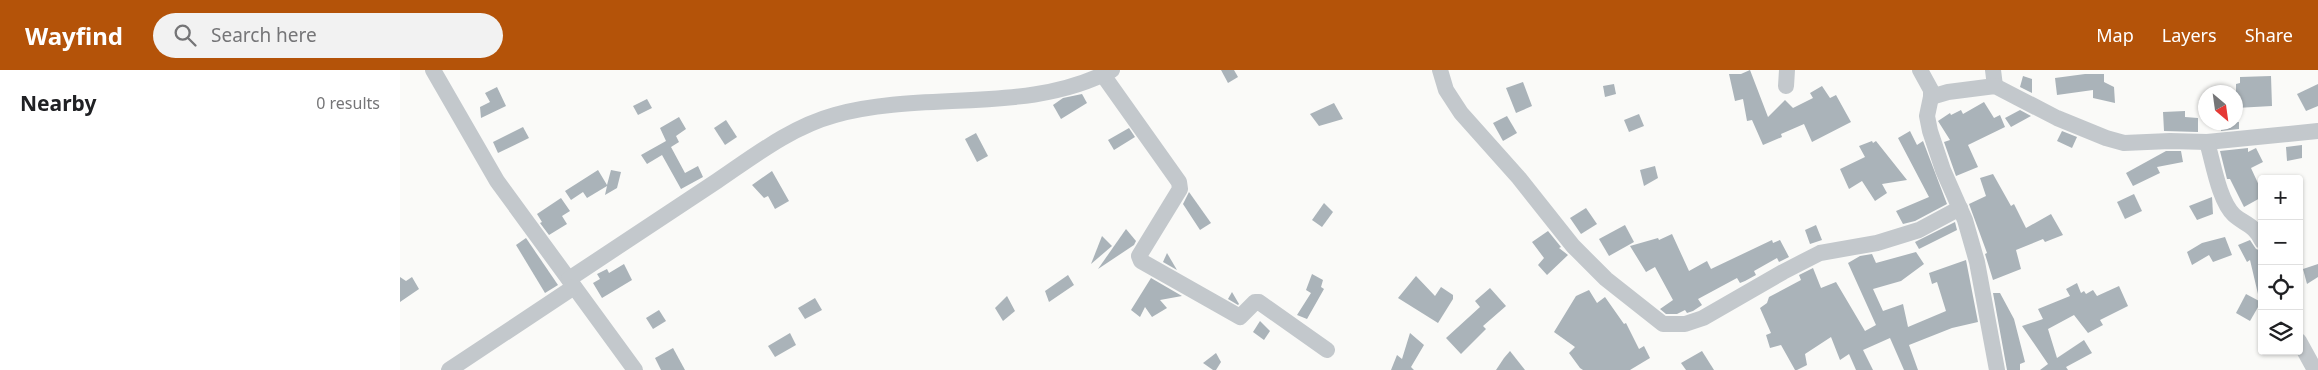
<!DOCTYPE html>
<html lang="en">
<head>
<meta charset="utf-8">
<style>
  :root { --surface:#fff; --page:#f2f2f2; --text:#202124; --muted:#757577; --line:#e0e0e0; --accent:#b45309 }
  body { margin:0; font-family:"Noto Sans",sans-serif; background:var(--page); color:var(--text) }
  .controls { position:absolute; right:15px; bottom:15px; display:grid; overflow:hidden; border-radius:5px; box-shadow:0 1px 4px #0004 }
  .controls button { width:45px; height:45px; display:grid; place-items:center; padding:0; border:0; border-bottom:1px solid var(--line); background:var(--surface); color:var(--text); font:25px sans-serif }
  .compass { position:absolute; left:1798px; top:15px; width:45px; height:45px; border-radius:50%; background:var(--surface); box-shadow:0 1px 4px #0004; rotate:151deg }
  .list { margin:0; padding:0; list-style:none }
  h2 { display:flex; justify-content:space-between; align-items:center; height:65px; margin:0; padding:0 20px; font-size:21px }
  h2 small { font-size:16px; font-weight:400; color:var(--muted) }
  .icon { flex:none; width:28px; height:28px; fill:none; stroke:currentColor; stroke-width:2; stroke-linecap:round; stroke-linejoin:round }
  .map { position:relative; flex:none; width:1918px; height:300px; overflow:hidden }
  header { display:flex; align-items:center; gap:30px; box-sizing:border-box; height:70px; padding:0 25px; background:var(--accent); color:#fff }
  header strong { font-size:24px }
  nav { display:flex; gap:28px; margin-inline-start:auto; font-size:18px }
  .search { width:350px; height:45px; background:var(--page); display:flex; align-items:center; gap:12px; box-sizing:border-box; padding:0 18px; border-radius:28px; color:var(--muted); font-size:19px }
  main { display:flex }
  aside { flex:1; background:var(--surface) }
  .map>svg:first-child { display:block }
  .building { fill:#aab3b9 }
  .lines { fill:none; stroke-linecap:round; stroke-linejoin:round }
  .minor { stroke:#c3c8cc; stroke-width:16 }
</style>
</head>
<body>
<header>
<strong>Wayfind</strong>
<div class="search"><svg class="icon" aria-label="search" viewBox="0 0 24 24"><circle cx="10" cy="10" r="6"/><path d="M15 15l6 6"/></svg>Search here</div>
<nav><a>Map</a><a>Layers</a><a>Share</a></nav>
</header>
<main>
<aside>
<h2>Nearby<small>0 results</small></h2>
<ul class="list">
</ul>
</aside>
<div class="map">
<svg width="1918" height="300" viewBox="0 0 1918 300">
  <rect width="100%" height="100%" fill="#fafaf8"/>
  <g class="building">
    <polygon points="821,0 834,0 838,7 828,13"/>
    <polygon points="1350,0 1368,47 1385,30 1393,38 1413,28 1410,23 1422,16 1430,28 1436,25 1451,52 1412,72 1404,54 1381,64 1382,67 1363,75 1352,50 1347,51 1343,29 1335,31 1329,4 1341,4"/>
    <polygon points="1685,4 1704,4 1704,12 1714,17 1715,33 1693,28 1693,20 1657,25 1655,8"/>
    <polygon points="1623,6 1632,9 1632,23 1620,17"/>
    <polygon points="1871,6 1872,36 1836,38 1836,14 1840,13 1840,7"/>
    <polygon points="1123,12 1132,36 1116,43 1106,18"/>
    <polygon points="1214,14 1216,24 1205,27 1203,16"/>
    <polygon points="1918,14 1918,36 1906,41 1897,24"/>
    <polygon points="97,17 106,36 81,48 80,37 90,32 85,23"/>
    <polygon points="682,24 687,33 661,49 653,35 663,28"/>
    <polygon points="247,29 252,38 238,45 233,36"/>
    <polygon points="1584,32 1594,48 1600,45 1605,57 1568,75 1578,97 1556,106 1544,72 1550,70 1538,51 1550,43 1551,45 1561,40 1563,44"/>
    <polygon points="934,33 943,49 919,56 910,44"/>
    <polygon points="1620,40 1631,46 1611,57 1605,48"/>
    <polygon points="1785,41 1785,47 1798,48 1798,62 1764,61 1763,42"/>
    <polygon points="1239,44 1244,56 1229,62 1224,50"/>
    <polygon points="1107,46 1117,63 1103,71 1093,53"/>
    <polygon points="279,47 286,59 276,66 279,72 271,77 285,103 298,96 303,107 281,119 262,85 247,94 241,85 266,71 260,58"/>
    <polygon points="326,50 337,67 325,75 314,58"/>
    <polygon points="1821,52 1839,52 1839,59 1821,61"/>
    <polygon points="123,57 129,68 98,83 93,72"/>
    <polygon points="729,58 735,67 714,80 708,70"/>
    <polygon points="1510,61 1517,75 1523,71 1547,134 1515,151 1503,154 1496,141 1529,127 1498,68"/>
    <polygon points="1662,61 1677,67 1672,78 1657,71"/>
    <polygon points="576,63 588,86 577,92 565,69"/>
    <polygon points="1472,71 1473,73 1476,71 1507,110 1482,114 1487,123 1475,131 1462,111 1449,119 1440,99 1465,87 1459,76"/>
    <polygon points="1902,75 1902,88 1887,91 1886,77"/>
    <polygon points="1848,78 1848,82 1856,78 1863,92 1851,98 1862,122 1862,127 1844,137 1830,109 1827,109 1820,81"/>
    <polygon points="1766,81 1781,81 1783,92 1757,97 1760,103 1733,116 1726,103"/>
    <polygon points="1255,96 1258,108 1244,116 1240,100"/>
    <polygon points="198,100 207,115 211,100 221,102 217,118 205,125 207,116 187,128 183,122 171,130 165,121"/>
    <polygon points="372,101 389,131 375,139 368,126 364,128 352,115"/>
    <polygon points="1593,104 1611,136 1614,134 1626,158 1651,144 1663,165 1645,172 1643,169 1616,180 1621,199 1593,210 1585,184 1587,183 1569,134 1586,126 1580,108"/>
    <polygon points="789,122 811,153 800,160 783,134"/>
    <polygon points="1734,124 1742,141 1725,149 1717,132"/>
    <polygon points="1812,127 1813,144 1797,150 1789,136"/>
    <polygon points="161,128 170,141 162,146 167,154 149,165 140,153 142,152 137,144"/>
    <polygon points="924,133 933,142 922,157 912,150"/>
    <polygon points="1186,138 1197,154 1181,164 1170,148"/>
    <polygon points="1555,152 1557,160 1519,179 1515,172"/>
    <polygon points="1225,155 1234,172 1209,186 1199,169"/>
    <polygon points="1416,155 1422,170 1410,174 1405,160"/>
    <polygon points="726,159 736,171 734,175 698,199"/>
    <polygon points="1148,161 1161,177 1159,178 1168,185 1147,205 1138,195 1144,188 1132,172"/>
    <polygon points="1272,164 1289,201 1307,191 1311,199 1372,170 1373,173 1380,170 1389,187 1379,192 1377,188 1354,201 1356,205 1345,211 1340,213 1337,208 1298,229 1302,235 1293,241 1287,243 1285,240 1277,244 1266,244 1260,239 1273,230 1255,197 1246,202 1230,176 1258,168 1259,170"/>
    <polygon points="702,166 712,176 691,194"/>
    <polygon points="1825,167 1832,185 1813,192 1809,185 1792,195 1787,182 1802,173"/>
    <polygon points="126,168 158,215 145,223 116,175"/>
    <polygon points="1850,170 1856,179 1862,181 1862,223 1858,224 1850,190 1847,192 1838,175"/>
    <polygon points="1516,182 1524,194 1501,211 1473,219 1483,241 1503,234 1508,257 1546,241 1537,212 1532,214 1529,203 1566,190 1578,252 1552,258 1509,275 1518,300 1504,300 1490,268 1463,280 1473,300 1456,300 1449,284 1440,290 1431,267 1405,284 1407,295 1397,300 1395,300 1381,275 1370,278 1366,265 1371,263 1360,238 1367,233 1369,227 1401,210 1399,205 1413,198 1421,218 1436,212 1465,261 1476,255 1448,193 1460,186 1472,184 1476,193"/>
    <polygon points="767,183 777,200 763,192"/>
    <polygon points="224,194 232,210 202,228 193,213 200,209 197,204 207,199 209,203"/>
    <polygon points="1918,194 1918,207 1907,214 1903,199"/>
    <polygon points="912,204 923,210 921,217 924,219 907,249 897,245 911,223 906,220"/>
    <polygon points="668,205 674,215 649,232 645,221"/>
    <polygon points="1016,206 1035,226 1041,217 1053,225 1053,229 1038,253 998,228"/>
    <polygon points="0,207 6,211 12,207 19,219 0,232"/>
    <polygon points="751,208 782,226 760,230 767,238 752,247 745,237 740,247 731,240"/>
    <polygon points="1677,213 1681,223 1684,221 1686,224 1693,220 1697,226 1719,216 1728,236 1700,250 1703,255 1688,263 1674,245 1648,259 1657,288 1684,270 1692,283 1666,297 1668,300 1640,300 1648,294 1622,256 1643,249 1638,239 1670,226 1666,219"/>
    <polygon points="1090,218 1106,236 1083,256 1086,259 1061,284 1046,268 1080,237 1075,231"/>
    <polygon points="1189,220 1197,233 1205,227 1224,254 1226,253 1239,279 1244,276 1250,288 1230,300 1183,300 1180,298 1169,283 1175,277 1154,262 1176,226"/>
    <polygon points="832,222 839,234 838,235 828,229"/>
    <polygon points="1593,223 1600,223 1614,249 1625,292 1620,294 1620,300 1607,300"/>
    <polygon points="1846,224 1861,232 1850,251 1836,243"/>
    <polygon points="607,226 615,241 603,251 595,238"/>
    <polygon points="415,228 422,240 405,249 398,238"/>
    <polygon points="259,240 266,251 253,259 246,248"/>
    <polygon points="860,251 870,261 864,270 853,262"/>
    <polygon points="390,263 396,275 375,287 368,276"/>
    <polygon points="1010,263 1024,275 1011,297 1014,300 991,300 997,285 1002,289"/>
    <polygon points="273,278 285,300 261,300 255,288"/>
    <polygon points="1110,281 1125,300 1096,300 1104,288"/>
    <polygon points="1302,281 1314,300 1286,300 1281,293"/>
    <polygon points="816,283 821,292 816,300 813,300 803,293"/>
  </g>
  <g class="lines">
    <g class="minor">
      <polyline points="33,0 97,111 235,300"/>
      <polyline points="1040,0 1046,20 1061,43 1119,108 1173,176 1206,209 1263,254 1285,254 1303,248 1383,202 1420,183 1477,173 1519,160 1560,138"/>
      <polyline points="1520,0 1531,20 1531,27 1527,46 1530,61 1543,100 1565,150 1577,192 1597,300"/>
      <polyline points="1593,0 1595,16"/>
      <polyline points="703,5 779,112 780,119 739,186 741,191 840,247 855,232 859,232 927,280"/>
      <polyline points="1386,16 1387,0"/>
      <polyline points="1531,27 1548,22 1595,16 1657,48 1706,68 1724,73 1770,71 1807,72 1918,61"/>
      <path d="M1807 72C1813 92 1819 131 1834 145 1844 154 1855 155 1862 171"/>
      <path d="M169 209C218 177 267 144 317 111 354 86 391 57 435 45 525 20 628 45 712 0"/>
      <polyline points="1899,271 1915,300"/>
      <polyline points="49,300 174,217"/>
    </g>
  </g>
</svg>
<div class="controls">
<button>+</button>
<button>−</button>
<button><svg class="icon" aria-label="locate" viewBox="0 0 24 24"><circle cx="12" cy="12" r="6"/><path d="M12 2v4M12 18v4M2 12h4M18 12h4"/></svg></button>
<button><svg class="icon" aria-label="layers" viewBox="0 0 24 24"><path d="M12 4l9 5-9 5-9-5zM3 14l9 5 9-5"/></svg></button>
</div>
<svg class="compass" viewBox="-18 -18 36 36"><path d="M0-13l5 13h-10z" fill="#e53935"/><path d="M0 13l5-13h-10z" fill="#757577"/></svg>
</div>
</main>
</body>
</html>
